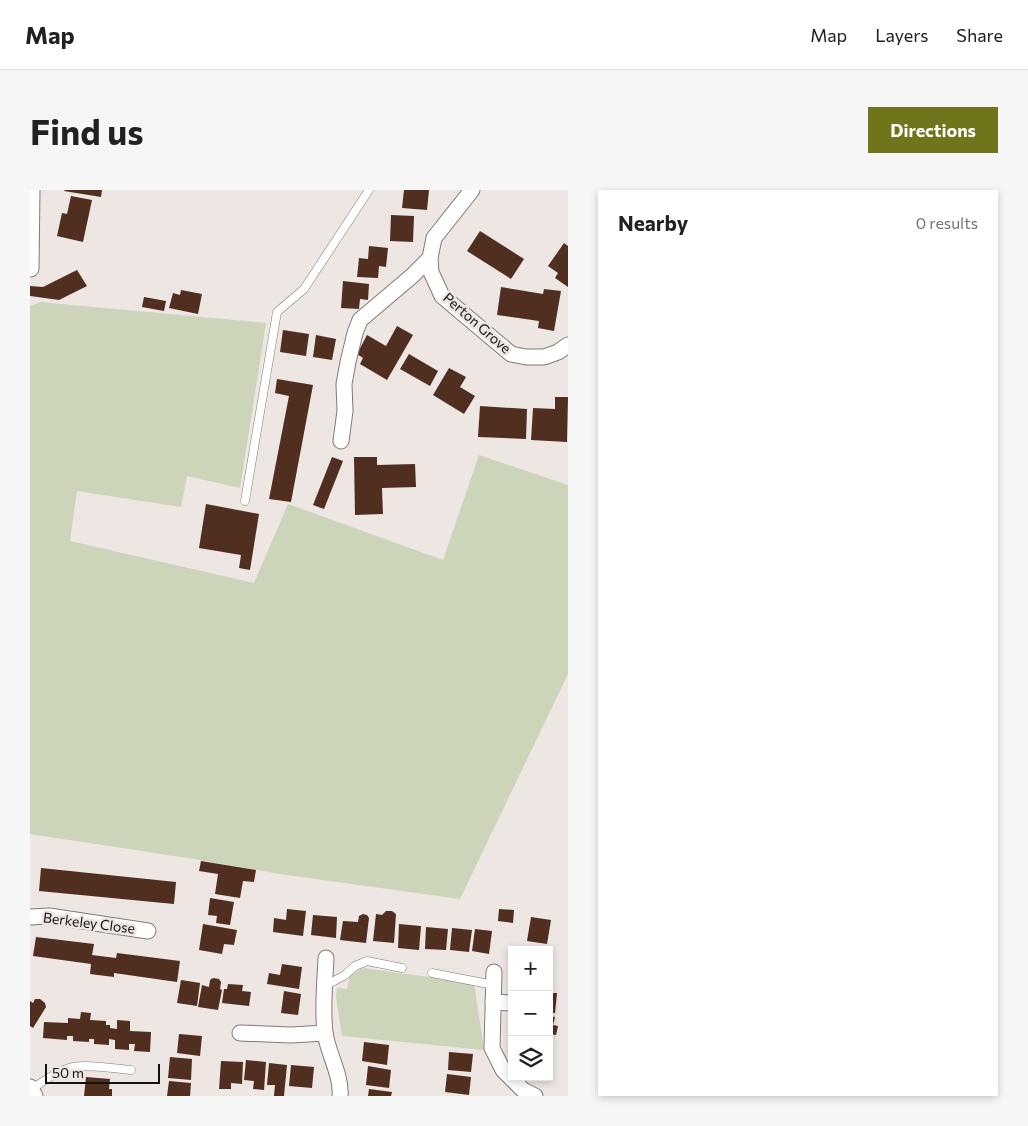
<!DOCTYPE html>
<html lang="en">
<head>
<meta charset="utf-8">
<style>
  :root { --surface:#fff; --page:#f6f6f6; --text:#202124; --muted:#757577; --line:#e0e0e0; --accent:#70741b }
  body { margin:0; font-family:Commissioner,sans-serif; background:var(--page); color:var(--text) }
  .controls { position:absolute; right:15px; bottom:15px; display:grid; overflow:hidden; border-radius:0px; box-shadow:0 2px 8px #0003 }
  .controls button { width:45px; height:45px; display:grid; place-items:center; padding:0; border:0; border-bottom:1px solid var(--line); background:var(--surface); color:var(--text); font:25px sans-serif }
  .scale { position:absolute; left:15px; bottom:12px; width:115px; box-sizing:border-box; padding-left:5px; border:2px solid #151312; border-top:0; font-size:14px; line-height:18px; white-space:nowrap; color:#151312; -webkit-text-stroke:4px #ede6e2; paint-order:stroke }
  .list { margin:0; padding:0; list-style:none }
  h2 { display:flex; justify-content:space-between; align-items:center; height:65px; margin:0; padding:0 20px; font-size:21px }
  h2 small { font-size:16px; font-weight:400; color:var(--muted) }
  .icon { flex:none; width:28px; height:28px; fill:none; stroke:currentColor; stroke-width:2; stroke-linecap:round; stroke-linejoin:round }
  .map { position:relative; flex:none; width:538px; height:906px; overflow:hidden; border-radius:0px }
  header { display:flex; align-items:center; gap:30px; box-sizing:border-box; height:70px; padding:0 25px; background:var(--surface); border-bottom:1px solid var(--line) }
  header strong { font-size:24px }
  nav { display:flex; gap:28px; margin-inline-start:auto; font-size:18px }
  .intro { display:flex; align-items:center; justify-content:space-between; box-sizing:border-box; height:120px; padding:0 30px }
  h1 { margin:0; font-size:35px }
  .button { padding:12px 22px; border-radius:0px; background:var(--accent); color:#fff; font-size:18px; font-weight:700 }
  main { display:flex; gap:30px; padding:0 30px }
  aside { flex:1; background:var(--surface); border-radius:0px; box-shadow:0 2px 8px #0003 }
  .map>svg:first-child { display:block }
  .green { fill:#ccd4b9 }
  .building { fill:#502e20 }
  .lines { fill:none; stroke-linecap:round; stroke-linejoin:round }
  .lane-casing { stroke:#807a77; stroke-width:9 }
  .street-casing { stroke:#807a77; stroke-width:17 }
  .lane { stroke:#fff; stroke-width:8 }
  .street { stroke:#fff; stroke-width:15 }
  .labels { text-anchor:middle; stroke-width:5; stroke-linejoin:round; paint-order:stroke }
  .street-label { font-size:14px; fill:#151312; stroke:#ede6e2 }
</style>
</head>
<body>
<header>
<strong>Map</strong>
<nav><a>Map</a><a>Layers</a><a>Share</a></nav>
</header>
<div class="intro"><h1>Find us</h1><a class="button">Directions</a></div>
<main>
<div class="map">
<svg width="538" height="906" viewBox="0 0 538 906">
  <rect width="100%" height="100%" fill="#ede6e2"/>
  <g class="green">
    <polygon points="10,112 236,133 210,298 157,286 151,317 47,301 40,351 224,393 258,314 413,370 449,265 538,295 538,484 430,709 250,684 158,668 0,644 0,116"/>
    <polygon points="333,778 444,793 454,860 312,846 306,807 307,798 317,799 320,785"/>
  </g>
  <g class="building">
    <polygon points="35,0 72,0 71,7 34,1"/>
    <polygon points="374,0 399,0 397,20 372,18"/>
    <polygon points="41,6 62,10 53,52 27,46 32,23 37,24"/>
    <polygon points="361,25 384,26 383,52 360,51"/>
    <polygon points="450,41 494,69 481,89 437,61"/>
    <polygon points="534,53 538,56 538,97 525,88 528,83 518,76"/>
    <polygon points="339,56 358,58 356,77 349,76 348,88 327,87 329,68 338,69"/>
    <polygon points="47,80 57,96 29,110 0,106 0,96 13,97"/>
    <polygon points="313,91 339,94 338,110 330,109 329,119 311,118"/>
    <polygon points="471,97 513,104 514,99 531,101 524,141 508,138 509,131 467,125"/>
    <polygon points="151,100 172,104 168,124 139,118 143,103 150,105"/>
    <polygon points="114,107 136,111 134,121 112,117"/>
    <polygon points="367,136 383,145 357,190 330,174 333,168 327,164 337,145 356,156"/>
    <polygon points="253,140 279,144 276,166 250,162"/>
    <polygon points="286,145 306,149 302,170 283,167"/>
    <polygon points="379,164 408,181 400,196 370,179"/>
    <polygon points="419,178 436,187 430,197 445,206 434,224 403,205"/>
    <polygon points="247,189 283,195 261,312 239,309 259,206 245,203"/>
    <polygon points="525,207 538,207 537,252 501,250 503,218 525,219"/>
    <polygon points="450,216 497,219 496,249 448,247"/>
    <polygon points="302,267 313,271 294,319 283,315"/>
    <polygon points="324,267 347,267 347,275 385,274 386,297 352,298 353,324 325,325"/>
    <polygon points="176,314 229,324 220,380 209,378 211,365 169,358"/>
    <polygon points="171,671 226,680 224,692 213,691 210,708 185,704 188,684 169,681"/>
    <polygon points="11,678 146,692 144,714 9,701"/>
    <polygon points="180,708 204,712 200,735 186,733 187,726 178,725"/>
    <polygon points="257,719 276,721 273,746 243,742 244,728 256,730"/>
    <polygon points="469,719 484,720 483,733 468,731"/>
    <polygon points="356,721 362,721 366,724 364,753 343,751 346,724 352,725"/>
    <polygon points="333,724 337,725 339,728 336,753 310,750 313,731 328,732 329,726"/>
    <polygon points="283,725 307,727 306,748 281,745"/>
    <polygon points="501,727 521,730 517,754 497,751"/>
    <polygon points="173,734 207,740 204,755 194,754 192,764 169,760"/>
    <polygon points="369,734 391,736 389,760 368,758"/>
    <polygon points="396,737 418,739 416,760 395,759"/>
    <polygon points="422,738 442,740 439,762 420,760"/>
    <polygon points="445,739 462,741 459,764 442,761"/>
    <polygon points="6,747 64,754 62,765 86,768 87,763 150,771 147,792 84,783 84,787 60,784 61,774 3,766"/>
    <polygon points="252,774 272,777 269,799 237,794 239,783 250,785"/>
    <polygon points="519,780 523,781 521,800 519,800"/>
    <polygon points="183,788 189,789 191,792 190,799 192,800 188,820 168,817 172,795 179,797 180,790"/>
    <polygon points="151,790 170,793 167,816 147,813"/>
    <polygon points="198,794 213,795 212,801 221,802 219,816 192,813 194,799 197,799"/>
    <polygon points="254,801 271,804 268,825 251,823"/>
    <polygon points="519,803 527,803 525,823 519,823"/>
    <polygon points="5,809 10,809 15,813 16,817 3,838 0,836 0,811 3,813"/>
    <polygon points="51,822 61,823 60,830 76,831 76,835 80,835 80,838 87,839 87,830 100,831 100,841 121,842 120,862 104,861 105,854 99,854 99,860 85,859 85,850 79,849 79,855 64,854 64,849 59,849 59,852 43,851 43,846 37,846 37,850 13,848 14,832 38,833 38,828 50,829"/>
    <polygon points="519,826 525,827 523,835 528,836 526,845 519,844"/>
    <polygon points="149,844 172,846 170,866 147,863"/>
    <polygon points="334,852 359,855 357,875 332,871"/>
    <polygon points="419,862 443,864 441,882 418,880"/>
    <polygon points="140,867 162,869 161,890 138,888"/>
    <polygon points="216,870 236,872 234,900 223,899 224,891 214,890"/>
    <polygon points="191,871 213,872 212,894 201,893 201,899 189,899"/>
    <polygon points="239,873 257,875 254,906 244,906 245,895 237,895"/>
    <polygon points="261,875 284,877 282,898 259,896"/>
    <polygon points="338,876 361,880 359,898 336,895"/>
    <polygon points="417,884 441,887 439,905 415,902"/>
    <polygon points="56,887 80,889 79,899 82,899 82,906 54,906"/>
    <polygon points="139,891 161,893 160,906 137,906"/>
    <polygon points="339,899 362,902 361,906 338,906"/>
  </g>
  <g class="lines">
    <defs>
      <g id="lane">
        <polyline points="215,311 247,122 274,99 339,0"/>
        <polyline points="402,783 464,795"/>
        <polyline points="295,796 315,785 325,776 337,771 372,778"/>
        <path d="M2 899C14 891 25 882 39 878 53 873 86 879 101 880"/>
      </g>
      <g id="street">
        <polyline points="442,0 404,48 400,68 401,82 412,106 481,164 496,167 514,167 528,162 538,155"/>
        <polyline points="1,79 2,0"/>
        <polyline points="311,251 315,221 314,194 318,172 325,143 330,130 382,86 400,68"/>
        <polyline points="0,727 19,726 118,741"/>
        <path d="M296 768C295 792 292 818 295 842 297 862 312 885 310 906"/>
        <polyline points="464,782 462,858 473,880 493,900 505,906"/>
        <polyline points="463,812 482,813"/>
        <polyline points="210,843 261,845 295,843"/>
        <polyline points="0,897 5,906"/>
      </g>
    </defs>
    <use href="#lane" class="lane-casing"/>
    <use href="#street" class="street-casing"/>
    <use href="#lane" class="lane"/>
    <use href="#street" class="street"/>
  </g>
  <g class="labels">
    <g class="street-label">
      <text transform="translate(447 133) rotate(41)" y="5">Perton Grove</text>
      <text transform="translate(59 733) rotate(7)" y="5">Berkeley Close</text>
    </g>
  </g>
</svg>
<div class="controls">
<button>+</button>
<button>−</button>
<button><svg class="icon" aria-label="layers" viewBox="0 0 24 24"><path d="M12 4l9 5-9 5-9-5zM3 14l9 5 9-5"/></svg></button>
</div>
<div class="scale">50 m</div>
</div>
<aside>
<h2>Nearby<small>0 results</small></h2>
<ul class="list">
</ul>
</aside>
</main>
</body>
</html>
